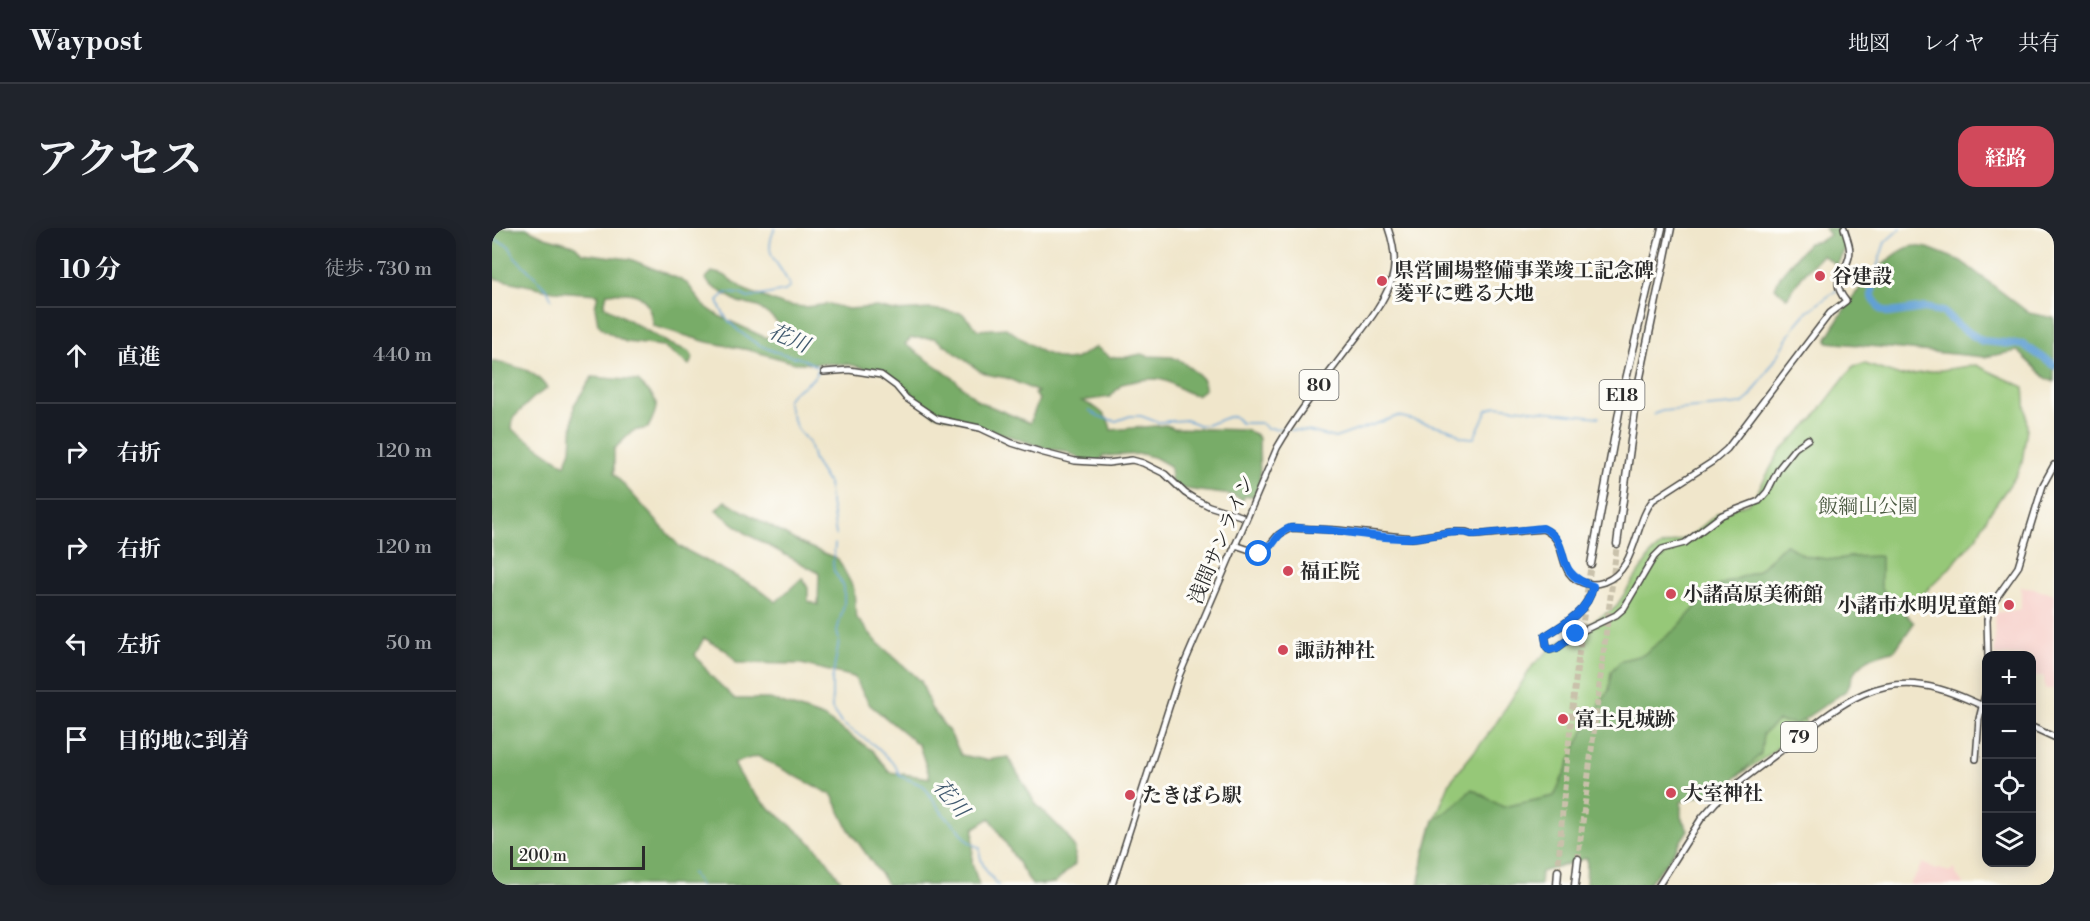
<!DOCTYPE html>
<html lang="ja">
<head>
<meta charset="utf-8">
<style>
  :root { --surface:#171b24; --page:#20242c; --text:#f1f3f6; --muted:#9ea1a6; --line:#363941; --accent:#d1495b }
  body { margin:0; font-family:"Libre Bodoni","Noto Serif JP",serif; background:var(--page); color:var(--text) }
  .controls { position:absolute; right:18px; bottom:18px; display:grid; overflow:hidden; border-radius:12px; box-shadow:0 3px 15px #0003 }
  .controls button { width:54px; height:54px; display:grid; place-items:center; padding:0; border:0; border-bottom:2px solid var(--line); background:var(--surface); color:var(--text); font:30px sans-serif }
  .scale { position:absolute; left:18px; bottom:15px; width:135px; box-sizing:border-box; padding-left:6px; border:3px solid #2b2b2b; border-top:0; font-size:16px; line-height:21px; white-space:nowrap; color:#2b2b2b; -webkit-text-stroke:4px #fdfcf7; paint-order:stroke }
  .stop { position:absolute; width:18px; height:18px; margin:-14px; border:4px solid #1a73e8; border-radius:50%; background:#fff }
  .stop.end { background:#1a73e8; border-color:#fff; box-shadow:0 2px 6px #0008 }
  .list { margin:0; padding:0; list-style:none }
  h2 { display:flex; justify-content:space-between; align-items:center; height:78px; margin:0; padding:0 24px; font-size:26px }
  h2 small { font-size:20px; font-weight:400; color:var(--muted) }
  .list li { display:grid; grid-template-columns:39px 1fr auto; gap:18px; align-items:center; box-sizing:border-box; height:96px; padding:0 24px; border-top:2px solid var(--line) }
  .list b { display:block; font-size:22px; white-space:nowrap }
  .list em { font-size:20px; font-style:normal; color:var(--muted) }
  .icon { flex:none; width:33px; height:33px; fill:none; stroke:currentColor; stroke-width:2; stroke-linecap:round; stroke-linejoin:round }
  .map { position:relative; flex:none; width:1562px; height:657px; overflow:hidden; border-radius:18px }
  header { display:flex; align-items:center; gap:36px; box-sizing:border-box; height:84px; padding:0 30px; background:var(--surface); border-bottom:2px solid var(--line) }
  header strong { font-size:28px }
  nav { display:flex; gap:33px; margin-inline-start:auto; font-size:21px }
  .intro { display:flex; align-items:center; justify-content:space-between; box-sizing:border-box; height:144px; padding:0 36px }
  h1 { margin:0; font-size:42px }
  .button { padding:15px 27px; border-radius:18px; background:var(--accent); color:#fff; font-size:21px; font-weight:700 }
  main { display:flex; gap:36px; padding:0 36px }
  aside { flex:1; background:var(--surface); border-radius:18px; box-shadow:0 3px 15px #0003 }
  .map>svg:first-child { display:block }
  .built { fill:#f7d0cb }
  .green { fill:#96c878; stroke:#607a52; stroke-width:1.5 }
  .forest { fill:#78ac68; stroke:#526c4a; stroke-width:1.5; fill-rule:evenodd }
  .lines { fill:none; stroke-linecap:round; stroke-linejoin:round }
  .stream { stroke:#62a0d4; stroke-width:1.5 }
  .river { stroke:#62a0d4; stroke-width:8 }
  .highway-tunnel { stroke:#c9c1ab; stroke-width:6; stroke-dasharray:6 3; stroke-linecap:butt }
  .secondary-casing { stroke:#494743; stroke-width:8 }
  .primary-casing { stroke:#494743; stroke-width:8 }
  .highway-casing { stroke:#494743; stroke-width:9 }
  .secondary { stroke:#fff; stroke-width:5 }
  .primary { stroke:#fff; stroke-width:5 }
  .highway { stroke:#fff; stroke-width:6 }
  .route { stroke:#1a73e8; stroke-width:8 }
  .poi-dot { fill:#d1495b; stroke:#fdfcf7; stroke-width:2 }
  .labels { text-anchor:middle; stroke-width:6; stroke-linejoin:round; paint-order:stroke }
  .shield { fill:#fdfcf7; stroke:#6a6a68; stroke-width:1.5 }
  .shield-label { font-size:18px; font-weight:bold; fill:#2b2b2b }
  .poi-label { font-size:20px; font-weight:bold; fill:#2b2b2b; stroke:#fdfcf7; text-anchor:start }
  .park-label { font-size:20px; fill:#4b5a42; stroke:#fdfcf7 }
  .street-label { font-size:20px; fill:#2b2b2b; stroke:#fdfcf7 }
  .water-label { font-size:21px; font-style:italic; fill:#415a6f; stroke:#fdfcf7 }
</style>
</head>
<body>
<header>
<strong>Waypost</strong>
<nav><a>地図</a><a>レイヤ</a><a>共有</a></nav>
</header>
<div class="intro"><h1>アクセス</h1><a class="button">経路</a></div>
<main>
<aside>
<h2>10 分<small>徒歩 · 730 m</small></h2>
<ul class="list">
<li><svg class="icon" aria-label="ahead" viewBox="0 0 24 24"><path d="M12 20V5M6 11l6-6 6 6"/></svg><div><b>直進</b></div><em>440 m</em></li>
<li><svg class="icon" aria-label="right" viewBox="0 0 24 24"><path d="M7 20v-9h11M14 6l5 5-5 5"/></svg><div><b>右折</b></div><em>120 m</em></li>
<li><svg class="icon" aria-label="right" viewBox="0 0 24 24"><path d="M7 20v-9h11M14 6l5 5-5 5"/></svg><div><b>右折</b></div><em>120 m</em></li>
<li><svg class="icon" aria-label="left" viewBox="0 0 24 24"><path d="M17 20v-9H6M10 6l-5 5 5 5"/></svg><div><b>左折</b></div><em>50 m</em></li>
<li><svg class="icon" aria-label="arrive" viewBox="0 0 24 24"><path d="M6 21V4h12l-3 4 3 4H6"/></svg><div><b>目的地に到着</b></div></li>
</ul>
</aside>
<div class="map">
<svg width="1562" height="657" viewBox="0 0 1562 657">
  <rect width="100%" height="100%" fill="#fdfcf7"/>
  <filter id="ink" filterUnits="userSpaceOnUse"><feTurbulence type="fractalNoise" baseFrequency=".0167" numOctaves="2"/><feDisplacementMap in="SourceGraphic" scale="12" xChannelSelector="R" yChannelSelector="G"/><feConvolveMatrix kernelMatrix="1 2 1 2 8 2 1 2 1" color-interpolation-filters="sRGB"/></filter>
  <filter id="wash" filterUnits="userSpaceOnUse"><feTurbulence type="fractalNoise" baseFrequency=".008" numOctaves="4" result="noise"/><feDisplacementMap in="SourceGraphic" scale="24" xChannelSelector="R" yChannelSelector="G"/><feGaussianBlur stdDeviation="1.35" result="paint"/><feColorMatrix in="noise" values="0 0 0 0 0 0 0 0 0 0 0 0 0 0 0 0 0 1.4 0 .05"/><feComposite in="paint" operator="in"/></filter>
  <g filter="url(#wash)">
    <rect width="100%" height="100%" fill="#f0e6cb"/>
    <g class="built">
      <polygon points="1529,358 1562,366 1562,461 1553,461 1552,448 1540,449 1540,428 1503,427 1502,385 1529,381"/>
      <polygon points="1431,635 1444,642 1447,641 1458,644 1462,640 1464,646 1472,657 1417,657"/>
    </g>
    <polygon class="green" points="1373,136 1408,148 1484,137 1532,159 1535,200 1530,235 1523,249 1497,286 1484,310 1454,344 1409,387 1292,463 1315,496 1275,528 1235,555 1107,598 1047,630 1045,657 926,657 938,604 958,554 1001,500 1041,437 1064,416 1123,380 1159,326 1169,318 1192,311 1201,306 1225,286 1256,275 1263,268 1288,223 1320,192 1361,139"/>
    <g class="forest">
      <path d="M0 0H34L53 9 82 17 90 25 138 31 187 51 196 56 210 76 227 88 272 109 288 110 290 100 281 90 266 79 246 74 221 59 213 51 220 44 232 47 253 62 292 77 313 79 337 76 356 81 385 79 403 83 439 81 470 85 486 102 514 100 550 124 573 132 583 131 604 119 618 129H635L649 126 656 128 680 129 689 133 702 143 711 152 713 161 705 167C692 165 685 158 674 153 661 148 642 153 630 156L618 169 590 173C604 179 617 186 619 202L674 197 682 200 753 202 763 206 767 210 768 256 763 268H753L751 272 740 267 693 261 682 258 679 252 678 238 664 230 650 226 611 228 607 234H594L574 223 556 221 471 193 442 186 395 145 355 136 303 135 257 122 215 114 161 98C157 65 145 64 115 65L112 78 178 116 197 123 201 130 197 137 171 118 134 114 113 103 106 96 103 79 106 66 62 63 0 50ZM419 110H443L488 143 498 147 515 150 546 164 542 166 547 171 538 195 486 173 461 150 413 116Z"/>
      <polygon points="1333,0 1346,0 1354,19 1345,37 1330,27 1310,48 1295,70 1283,60 1288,48 1316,15 1328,13 1337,7"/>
      <path d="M1422 18 1436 20 1469 33 1537 85 1562 90V154L1554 150 1526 123 1492 129 1335 114V110C1342 99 1348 88 1355 77 1367 60 1402 20 1422 18Z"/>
      <path d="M0 133C24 139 40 139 55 160L40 171 21 190 20 201 73 237 79 222 82 177 100 149 146 153C166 173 170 173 156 200L141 203 122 221V246L188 319 264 359 284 374 310 350 316 360V373L326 377 327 345 255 306 224 282 233 273 308 315 346 331 362 361 364 389 386 415 429 453 439 480 458 505 469 527 494 532 516 529 543 575 574 606 583 620V636L563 655 540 657 498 590 482 600 480 635 487 657H396L356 600 340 567 265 528 242 535C260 576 299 592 327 623 336 633 344 646 352 657H0ZM212 410 235 423 245 435 309 436 362 449 378 477 427 517 438 550 397 544 381 523 331 489 278 471H243L219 448 203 427Z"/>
      <polygon points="1293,316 1313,328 1343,332 1356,329 1389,328 1389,360 1422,395 1403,422 1377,430 1363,443 1355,462 1305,496 1286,493 1271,506 1269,526 1234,559 1189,574 1189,589 1196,602 1176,633 1155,657 1094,657 1095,630 1049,644 1048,657 927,657 932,626 942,592 965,576 980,561 1011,579 1062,568 1090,506 1117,462 1119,443 1130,432 1151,427 1185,400 1219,362 1233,355 1266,343"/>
    </g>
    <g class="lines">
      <g class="stream">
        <path d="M283 0C269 30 288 32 298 59L293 63 256 70 248 66 234 65 226 72C231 97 265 119 288 125 304 130 312 129 327 140 319 161 301 158 295 173L305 201 317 215 322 233 336 255 344 307"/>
        <polyline points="0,10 17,18 23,29 55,61 60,72"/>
        <polyline points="1349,59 1362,50 1381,51 1393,14 1409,0"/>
        <polyline points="597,182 607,189 624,193 638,188 649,188 665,194 695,192 707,197 715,197 736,189 742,188 749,195 769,195 775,200 794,201"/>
        <polyline points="1162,186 1170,183 1250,176 1258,169 1287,126 1303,98 1316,83 1345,62"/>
        <polyline points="798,202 816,203 843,210 906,188 954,200 962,203 969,209 982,210 995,182 1004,178 1107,189"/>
        <path d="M343 316 341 336 342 343 352 359V377L345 403 347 412 340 453V481L349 495 382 517 403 537 408 548 432 558 451 586 466 600 477 614 488 620C486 634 497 647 506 657"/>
        <polyline points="200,645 208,657"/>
      </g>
      <polyline class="river" points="1381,51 1380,69 1388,81 1397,85 1433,80 1451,84 1468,99 1490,113 1532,117 1562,137"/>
    </g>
  </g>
  <g filter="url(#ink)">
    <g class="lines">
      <g class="highway-tunnel">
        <polyline points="1086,631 1125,316"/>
        <path d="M1066 643C1073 540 1084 438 1099 336"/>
      </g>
      <defs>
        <g id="secondary">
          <polyline points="332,144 357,142 389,147 404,158 414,170 445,191 488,200 520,215 552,225 583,233 616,235 640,232 651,235 673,246 693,265 701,270 717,278 749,288"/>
          <path d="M743 317 770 326 786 307 799 300 845 302 920 310 959 304H974L983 307 1051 301C1069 309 1068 323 1074 339 1080 355 1098 359 1112 354 1145 342 1142 295 1161 272L1220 234 1235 221 1338 85 1354 73C1337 51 1352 49 1357 29 1360 20 1354 9 1352 0"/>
          <path d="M1101 358C1097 382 1073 396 1053 408L1055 419 1058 422 1065 420 1084 406 1124 387 1132 380 1162 329 1170 321 1193 315 1230 287 1267 273 1275 264 1287 240 1303 220 1316 211"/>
          <polyline points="1496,428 1495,392 1497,380 1526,339 1551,257 1562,237"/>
          <polyline points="1484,531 1487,491 1494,463"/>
        </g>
        <g id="primary">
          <polyline points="1540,499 1562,509"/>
          <path d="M620 657 687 448 785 220C806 184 832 152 857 119 872 99 890 78 899 54 905 36 902 17 896 0"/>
          <path d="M1167 657 1209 591 1223 575C1246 553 1274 535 1299 515 1345 479 1385 443 1447 461 1463 465 1479 473 1494 479"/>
        </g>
        <g id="highway">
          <polyline points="1125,316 1147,154 1179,0"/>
          <polyline points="1099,336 1130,168 1170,0"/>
          <polyline points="1065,657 1066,643"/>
          <polyline points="1083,657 1086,631"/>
        </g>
      </defs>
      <use href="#secondary" class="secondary-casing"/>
      <use href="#primary" class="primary-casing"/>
      <use href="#highway" class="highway-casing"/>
      <use href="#secondary" class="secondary"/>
      <use href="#primary" class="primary"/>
      <use href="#highway" class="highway"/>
    </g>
  </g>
  <g class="lines" filter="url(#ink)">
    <path class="route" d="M767 326C781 324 783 304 798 300 805 299 814 301 821 301 853 302 886 311 918 310 940 309 961 300 983 307L1051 300C1083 315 1057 344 1101 358 1097 382 1073 396 1053 408L1055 419 1058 422 1065 420 1084 406"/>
  </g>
  <g class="poi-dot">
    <circle cx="1328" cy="48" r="6"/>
    <circle cx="890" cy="53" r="6"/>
    <circle cx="796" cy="343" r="6"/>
    <circle cx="1179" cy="366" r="6"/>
    <circle cx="1517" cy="377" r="6"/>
    <circle cx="791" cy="422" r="6"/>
    <circle cx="1071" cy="491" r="6"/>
    <circle cx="1179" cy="565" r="6"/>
    <circle cx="638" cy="567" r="6"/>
  </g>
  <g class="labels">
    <g class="shield">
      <rect x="807.5" y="142" width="39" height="30" rx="4.5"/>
      <rect x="1107.5" y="152" width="45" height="30" rx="4.5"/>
      <rect x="1289" y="494" width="36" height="30" rx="4.5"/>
    </g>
    <g class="shield-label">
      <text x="827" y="163">80</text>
      <text x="1130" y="173">E18</text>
      <text x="1307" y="515">79</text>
    </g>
    <g class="poi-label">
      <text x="902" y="49">県営圃場整備事業竣工記念碑<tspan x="902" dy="23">菱平に甦る大地</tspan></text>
      <text x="1340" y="55">谷建設</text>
      <text x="808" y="350">福正院</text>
      <text x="1191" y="373">小諸高原美術館</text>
      <text x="1505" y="384" text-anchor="end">小諸市水明児童館</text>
      <text x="803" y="429">諏訪神社</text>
      <text x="1083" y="498">富士見城跡</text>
      <text x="1191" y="572">大室神社</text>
      <text x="650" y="574">たきばら駅</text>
    </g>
    <g class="park-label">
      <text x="1376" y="285">飯綱山公園</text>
    </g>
    <g class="street-label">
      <text transform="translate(729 311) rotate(-67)" y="7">浅間サンライン</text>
    </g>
    <g class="water-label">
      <text transform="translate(297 110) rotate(23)" y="7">花川</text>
      <text transform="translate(459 570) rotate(50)" y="7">花川</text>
    </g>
  </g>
</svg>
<div class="controls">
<button>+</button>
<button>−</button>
<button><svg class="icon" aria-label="locate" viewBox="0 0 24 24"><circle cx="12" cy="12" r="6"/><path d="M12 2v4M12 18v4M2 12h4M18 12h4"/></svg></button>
<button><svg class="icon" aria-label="layers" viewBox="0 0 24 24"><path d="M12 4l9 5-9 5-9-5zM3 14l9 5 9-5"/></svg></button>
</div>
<div class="scale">200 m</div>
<div class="stop" style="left:767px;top:326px"></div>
<div class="stop end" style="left:1084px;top:406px"></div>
</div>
</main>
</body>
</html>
